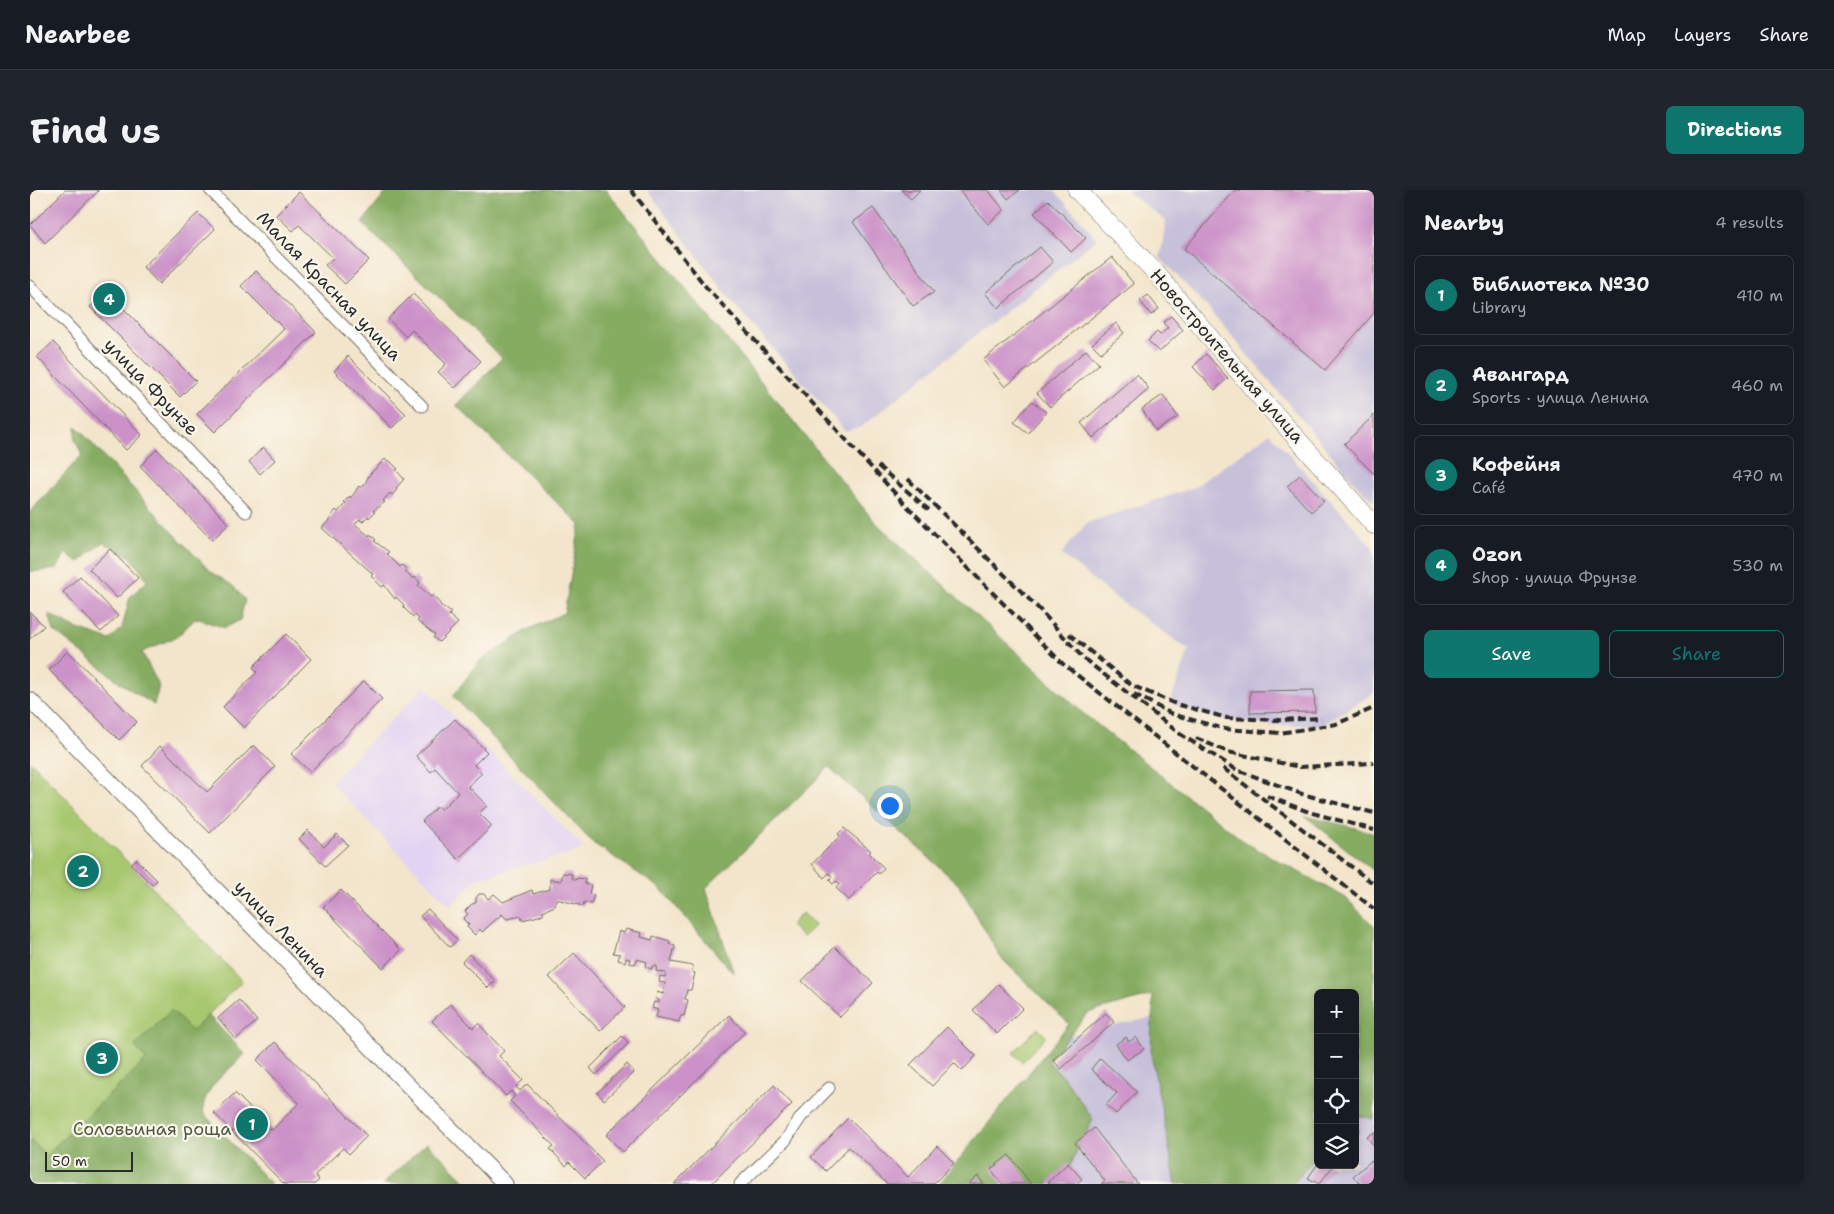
<!DOCTYPE html>
<html lang="en">
<head>
<meta charset="utf-8">
<style>
  :root { --surface:#171b24; --page:#20242c; --text:#f1f3f6; --muted:#9ea1a6; --line:#363941; --accent:#0f766e }
  body { margin:0; font-family:"Shantell Sans",sans-serif; background:var(--page); color:var(--text) }
  .controls { position:absolute; right:15px; bottom:15px; display:grid; overflow:hidden; border-radius:8px; box-shadow:0 2px 8px #0003 }
  .controls button { width:45px; height:45px; display:grid; place-items:center; padding:0; border:0; border-bottom:1px solid var(--line); background:var(--surface); color:var(--text); font:25px sans-serif }
  .scale { position:absolute; left:15px; bottom:12px; width:88px; box-sizing:border-box; padding-left:5px; border:2px solid #2b2b2b; border-top:0; font-size:14px; line-height:18px; white-space:nowrap; color:#2b2b2b; -webkit-text-stroke:4px #fbf7ec; paint-order:stroke }
  .you { position:absolute; left:859px; top:615px; width:18px; height:18px; margin:-12px; border:4px solid #fff; border-radius:50%; background:#1a73e8; box-shadow:0 0 0 8px #1a73e833 }
  .badge { display:grid; place-items:center; width:32px; height:32px; border-radius:50%; background:var(--accent); color:#fff; font-size:16px; font-weight:700 }
  .pin { position:absolute; translate:-50% -50%; border:2px solid #fff; box-shadow:0 1px 5px #0006 }
  .list { margin:0; padding:0; list-style:none }
  h2 { display:flex; justify-content:space-between; align-items:center; height:65px; margin:0; padding:0 20px; font-size:21px }
  h2 small { font-size:16px; font-weight:400; color:var(--muted) }
  .list li { display:grid; grid-template-columns:32px 1fr auto; gap:15px; align-items:center; box-sizing:border-box; height:80px; margin:0 10px 10px; padding:0 10px; border:1px solid var(--line); border-radius:8px }
  .list b { display:block; font-size:19px; white-space:nowrap }
  .list p { margin:0; font-size:16px; white-space:nowrap; color:var(--muted) }
  .list em { font-size:16px; font-style:normal; color:var(--muted) }
  .actions { display:flex; gap:10px; padding:15px 20px }
  .actions a { flex:1; padding:11px 0; border:1px solid var(--accent); border-radius:8px; text-align:center; font-size:18px; color:var(--accent) }
  .actions .main { background:var(--accent); color:#fff }
  .icon { flex:none; width:28px; height:28px; fill:none; stroke:currentColor; stroke-width:2; stroke-linecap:round; stroke-linejoin:round }
  .map { position:relative; flex:none; width:1344px; height:994px; overflow:hidden; border-radius:8px }
  header { display:flex; align-items:center; gap:30px; box-sizing:border-box; height:70px; padding:0 25px; background:var(--surface); border-bottom:1px solid var(--line) }
  header strong { font-size:24px }
  nav { display:flex; gap:28px; margin-inline-start:auto; font-size:18px }
  .intro { display:flex; align-items:center; justify-content:space-between; box-sizing:border-box; height:120px; padding:0 30px }
  h1 { margin:0; font-size:35px }
  .button { padding:12px 22px; border-radius:8px; background:var(--accent); color:#fff; font-size:18px; font-weight:700 }
  main { display:flex; gap:30px; padding:0 30px }
  aside { flex:1; background:var(--surface); border-radius:8px; box-shadow:0 2px 8px #0003 }
  .map>svg:first-child { display:block }
  .built { fill:#e3d3f3 }
  .industrial { fill:#c6c0da }
  .green { fill:#a8c870; stroke:#6a7a4e }
  .forest { fill:#86ac62; stroke:#586c46 }
  .building { fill:#cb91c8 }
  .lines { fill:none; stroke-linecap:round; stroke-linejoin:round }
  .minor-casing { stroke:#716c63; stroke-width:13 }
  .secondary-casing { stroke:#716c63; stroke-width:17 }
  .primary-casing { stroke:#716c63; stroke-width:19 }
  .minor { stroke:#fff; stroke-width:11 }
  .secondary { stroke:#fff; stroke-width:15 }
  .primary { stroke:#fff; stroke-width:18 }
  .rail { stroke:#2b2b2b; stroke-width:4; stroke-dasharray:8 4; stroke-linecap:butt }
  .labels { text-anchor:middle; stroke-width:4.5; stroke-linejoin:round; paint-order:stroke }
  .street-label { font-size:18px; fill:#2b2b2b; stroke:#fbf7ec }
  .park-label { font-size:18px; fill:#505a40; stroke:#fbf7ec }
</style>
</head>
<body>
<header>
<strong>Nearbee</strong>
<nav><a>Map</a><a>Layers</a><a>Share</a></nav>
</header>
<div class="intro"><h1>Find us</h1><a class="button">Directions</a></div>
<main>
<div class="map">
<svg width="1344" height="994" viewBox="0 0 1344 994">
  <rect width="100%" height="100%" fill="#fbf7ec"/>
  <filter id="ink" filterUnits="userSpaceOnUse"><feTurbulence type="fractalNoise" baseFrequency=".02" numOctaves="2"/><feDisplacementMap in="SourceGraphic" scale="10" xChannelSelector="R" yChannelSelector="G"/><feConvolveMatrix kernelMatrix="1 2 1 2 8 2 1 2 1" color-interpolation-filters="sRGB"/></filter>
  <filter id="wash" filterUnits="userSpaceOnUse"><feTurbulence type="fractalNoise" baseFrequency=".0096" numOctaves="4" result="noise"/><feDisplacementMap in="SourceGraphic" scale="20" xChannelSelector="R" yChannelSelector="G"/><feGaussianBlur stdDeviation="1.12" result="paint"/><feColorMatrix in="noise" values="0 0 0 0 0 0 0 0 0 0 0 0 0 0 0 0 0 1.4 0 .05"/><feComposite in="paint" operator="in"/></filter>
  <g filter="url(#wash)">
    <rect width="100%" height="100%" fill="#f3e5cb"/>
    <polygon class="built" points="394,496 553,657 549,661 446,689 420,716 306,598 301,592"/>
    <g class="industrial">
      <polygon points="617,0 1024,0 1067,49 831,237 815,241 704,114"/>
      <polygon points="1095,0 1344,0 1344,312 1324,292 1179,119 1130,68 1136,31"/>
      <polygon points="1240,243 1344,359 1344,503 1292,535 1238,535 1188,529 1140,513 1159,460 1087,409 1031,364 1057,333 1163,298"/>
      <polygon points="1134,825 1155,994 957,994 1038,846"/>
      <polygon points="1325,925 1344,929 1344,994 1263,994 1288,963 1288,975 1325,975"/>
    </g>
    <g class="green">
      <polygon points="0,571 212,791 162,841 141,820 117,870 15,966 0,950"/>
      <polygon points="772,723 785,735 773,747 760,735"/>
      <polygon points="1007,838 1016,846 992,872 983,863"/>
    </g>
    <g class="forest">
      <polygon points="358,0 576,0 844,331 1054,524 1216,653 1316,708 1344,736 1344,929 1325,925 1325,803 1288,803 1288,963 1263,994 1146,994 1121,864 1123,805 1058,823 1018,871 1034,888 1063,929 1031,994 909,994 1039,834 971,768 929,695 799,577 676,698 704,784 630,698 563,653 423,506 449,472 499,439 534,423 550,335 426,215 472,168 332,33"/>
      <polygon points="46,236 151,351 180,381 203,396 215,410 210,430 195,438 166,428 148,446 112,462 129,496 124,515 92,494 24,441 19,424 45,438 80,450 92,438 100,407 117,391 101,367 73,352 48,373 36,362 27,379 0,382 0,322 52,265 45,250"/>
      <polygon points="1275,626 1326,638 1344,644 1344,681"/>
      <path d="M141 820 162 841 178 825 215 864C201 879 168 901 174 924L241 994H0V950L16 965 116 870 105 856Z"/>
      <polygon points="397,953 439,994 353,994"/>
    </g>
    <g id="blocks">
      <g class="building">
        <polygon points="35,0 69,0 15,53 0,35"/>
        <polygon points="871,0 890,0 881,9"/>
        <polygon points="929,0 958,0 974,20 958,34"/>
        <polygon points="971,0 990,0 978,9"/>
        <polygon points="1205,0 1344,0 1344,123 1295,180 1154,59"/>
        <polygon points="269,2 339,70 315,94 295,75 303,68 269,35 263,41 246,25"/>
        <polygon points="1018,10 1056,48 1041,62 1004,23"/>
        <polygon points="843,18 904,102 883,116 823,32"/>
        <polygon points="168,23 185,39 129,94 113,77"/>
        <polygon points="1010,57 1023,72 968,118 955,103"/>
        <polygon points="1082,67 1104,94 975,197 953,170"/>
        <polygon points="226,81 286,142 185,242 167,224 254,139 211,96"/>
        <polygon points="76,101 166,191 150,207 60,117"/>
        <polygon points="383,104 451,171 425,198 408,182 416,174 382,140 376,147 358,129"/>
        <polygon points="1118,105 1129,119 1121,125 1110,111"/>
        <polygon points="1141,126 1153,140 1129,162 1118,151 1127,142 1130,145 1138,138 1133,133"/>
        <polygon points="1086,133 1094,143 1071,163 1062,154"/>
        <polygon points="23,152 112,245 96,260 7,167"/>
        <polygon points="1056,160 1069,174 1020,217 1007,203"/>
        <polygon points="1176,164 1198,188 1185,200 1163,177"/>
        <polygon points="318,166 376,224 362,238 304,181"/>
        <polygon points="1107,184 1119,199 1063,248 1051,233"/>
        <polygon points="1133,205 1148,227 1126,241 1112,219"/>
        <polygon points="1002,211 1016,222 998,243 984,232"/>
        <polygon points="1344,225 1344,284 1314,254"/>
        <polygon points="233,257 245,270 230,284 219,272"/>
        <polygon points="127,259 199,334 182,350 110,276"/>
        <polygon points="355,269 357,272 359,270 368,279 366,280 374,289 366,298 367,300 362,305 360,303 353,311 355,312 343,321 345,322 339,328 338,326 332,332 330,329 325,334 339,346 340,344 346,350 344,351 359,362 357,364 370,377 372,375 377,380 375,382 383,389 385,387 390,393 388,395 401,407 403,405 414,419 415,418 421,423 419,425 428,433 409,452 403,447 405,445 387,431 389,429 385,425 383,427 373,417 374,415 366,407 365,409 354,395 352,397 341,386 343,384 292,338 302,327 301,326 306,320 308,322 316,313 314,312 320,306 321,308 329,296 331,298 335,294 339,285"/>
        <polygon points="1270,285 1294,311 1281,322 1257,296"/>
        <polygon points="80,359 108,388 87,408 59,379"/>
        <polygon points="50,386 88,426 71,442 33,402"/>
        <polygon points="0,422 14,436 0,449"/>
        <polygon points="256,444 281,469 214,538 193,517 227,482 223,477"/>
        <polygon points="38,461 107,532 89,550 19,480"/>
        <polygon points="334,491 352,509 280,582 261,564"/>
        <polygon points="1284,500 1285,522 1220,523 1220,501"/>
        <polygon points="425,529 457,562 444,575 452,583 438,596 457,616 449,623 462,636 428,669 392,631 408,616 411,620 428,603 405,578 401,582 386,566"/>
        <polygon points="224,555 245,577 180,643 112,576 130,556 177,602"/>
        <polygon points="814,638 841,661 839,663 854,678 849,684 847,682 819,710 806,698 810,694 806,691 803,694 799,690 802,687 799,683 794,688 782,674 810,646 808,644"/>
        <polygon points="278,640 294,657 307,644 318,655 295,676 269,649"/>
        <polygon points="106,669 127,690 122,695 101,674"/>
        <polygon points="533,683 542,684 542,688 546,690 547,688 555,689 555,694 561,695 559,704 564,705 561,714 554,712 553,716 526,709 525,716 513,721 513,725 492,730 491,726 477,729 472,724 452,742 450,739 445,745 437,737 439,735 433,729 438,724 435,721 442,714 446,713 446,708 449,704 454,704 458,709 464,704 473,712 502,700 503,704 520,699 520,689 531,691"/>
        <polygon points="311,700 371,760 353,778 293,717"/>
        <polygon points="398,719 427,750 420,757 390,726"/>
        <polygon points="596,739 612,743 611,747 622,750 623,746 640,751 639,754 645,756 641,772 663,776 662,782 665,783 661,800 657,800 655,809 658,810 654,826 651,825 649,832 626,827 628,820 622,818 624,812 629,813 629,810 626,809 627,802 633,804 635,793 629,792 630,786 635,787 636,783 626,781 627,776 622,776 622,779 615,777 617,772 607,769 605,774 599,773 600,769 596,768 595,772 588,770 590,764 583,763 589,741 594,743"/>
        <polygon points="805,757 843,793 810,827 772,791"/>
        <polygon points="544,763 595,817 570,841 519,787"/>
        <polygon points="439,764 465,791 458,798 432,772"/>
        <polygon points="968,794 993,818 967,844 943,820"/>
        <polygon points="209,810 227,831 206,849 188,828"/>
        <polygon points="420,814 443,838 448,833 474,861 469,866 493,890 486,897 490,901 497,894 573,971 555,988 539,972 536,976 520,959 524,956 480,911 485,906 481,901 476,906 402,831"/>
        <polygon points="1076,823 1084,832 1031,879 1023,870"/>
        <polygon points="699,825 715,842 593,962 576,945"/>
        <polygon points="917,837 946,866 932,881 924,873 902,896 880,875"/>
        <polygon points="592,846 599,853 566,885 560,878"/>
        <polygon points="1096,847 1099,852 1106,847 1114,859 1097,870 1086,854"/>
        <polygon points="245,852 337,946 319,964 313,958 285,985 289,990 285,994 254,994 184,923 205,903 242,940 269,913 227,870"/>
        <polygon points="1070,868 1107,902 1086,924 1076,915 1087,903 1061,879"/>
        <polygon points="597,874 604,882 574,910 567,903"/>
        <polygon points="744,895 762,914 681,994 644,994"/>
        <polygon points="818,928 878,987 907,956 924,973 903,994 857,994 819,957 796,981 781,967"/>
        <polygon points="1325,936 1330,940 1325,946"/>
        <polygon points="1064,938 1108,994 1071,994 1075,991 1045,953"/>
        <polygon points="1344,942 1344,956 1337,947"/>
        <polygon points="979,965 1001,994 972,994 961,979"/>
        <polygon points="1341,971 1344,975 1344,994 1330,994 1323,986"/>
        <polygon points="1038,973 1052,989 1046,994 1019,994 1018,992"/>
        <polygon points="1287,975 1304,975 1289,994 1278,988"/>
        <polygon points="948,986 954,994 938,994"/>
      </g>
    </g>
  </g>
  <g filter="url(#ink)">
    <use href="#blocks" fill-opacity="0" stroke="#716c63" stroke-width="1"/>
    <g class="lines">
      <defs>
        <g id="minor">
          <polyline points="180,0 392,216"/>
          <polyline points="0,96 216,322"/>
          <polyline points="710,994 755,951 771,927 799,898"/>
        </g>
        <polyline id="secondary" points="0,510 475,994"/>
        <polyline id="primary" points="1047,0 1127,84 1229,206 1344,335"/>
      </defs>
      <use href="#minor" class="minor-casing"/>
      <use href="#secondary" class="secondary-casing"/>
      <use href="#primary" class="primary-casing"/>
      <use href="#minor" class="minor"/>
      <use href="#secondary" class="secondary"/>
      <use href="#primary" class="primary"/>
      <g class="rail">
        <polyline points="601,0 676,97 873,312 1033,474 1344,719"/>
        <polyline points="848,276 899,320"/>
        <polyline points="878,289 1010,420 1053,468 1150,544 1207,580 1272,604 1344,623"/>
        <polyline points="1039,444 1101,495 1146,514 1197,528 1249,530 1291,528"/>
        <polyline points="1104,504 1142,524 1195,539 1250,543 1306,534 1344,518"/>
        <polyline points="1166,548 1198,562 1270,577 1344,573"/>
        <polyline points="1193,578 1344,694"/>
        <polyline points="1237,606 1279,622 1344,640"/>
      </g>
    </g>
  </g>
  <g class="labels">
    <g class="street-label">
      <text transform="translate(299 96) rotate(46)" y="6">Малая Красная улица</text>
      <text transform="translate(1197 166) rotate(49)" y="6">Новостроительная улица</text>
      <text transform="translate(121 197) rotate(46)" y="6">улица Фрунзе</text>
      <text transform="translate(251 739) rotate(46)" y="6">улица Ленина</text>
    </g>
    <g class="park-label">
      <text x="122" y="945">Соловьиная роща</text>
    </g>
  </g>
</svg>
<div class="controls">
<button>+</button>
<button>−</button>
<button><svg class="icon" aria-label="locate" viewBox="0 0 24 24"><circle cx="12" cy="12" r="6"/><path d="M12 2v4M12 18v4M2 12h4M18 12h4"/></svg></button>
<button><svg class="icon" aria-label="layers" viewBox="0 0 24 24"><path d="M12 4l9 5-9 5-9-5zM3 14l9 5 9-5"/></svg></button>
</div>
<div class="scale">50 m</div>
<div class="you"></div>
<div class="pin badge" style="left:222px;top:934px">1</div>
<div class="pin badge" style="left:53px;top:681px">2</div>
<div class="pin badge" style="left:72px;top:868px">3</div>
<div class="pin badge" style="left:79px;top:109px">4</div>
</div>
<aside>
<h2>Nearby<small>4 results</small></h2>
<ul class="list">
<li><span class="badge">1</span><div><b>Библиотека №30</b><p>Library</p></div><em>410 m</em></li>
<li><span class="badge">2</span><div><b>Авангард</b><p>Sports · улица Ленина</p></div><em>460 m</em></li>
<li><span class="badge">3</span><div><b>Кофейня</b><p>Café</p></div><em>470 m</em></li>
<li><span class="badge">4</span><div><b>Ozon</b><p>Shop · улица Фрунзе</p></div><em>530 m</em></li>
</ul>
<div class="actions"><a class="main">Save</a><a>Share</a></div>
</aside>
</main>
</body>
</html>
